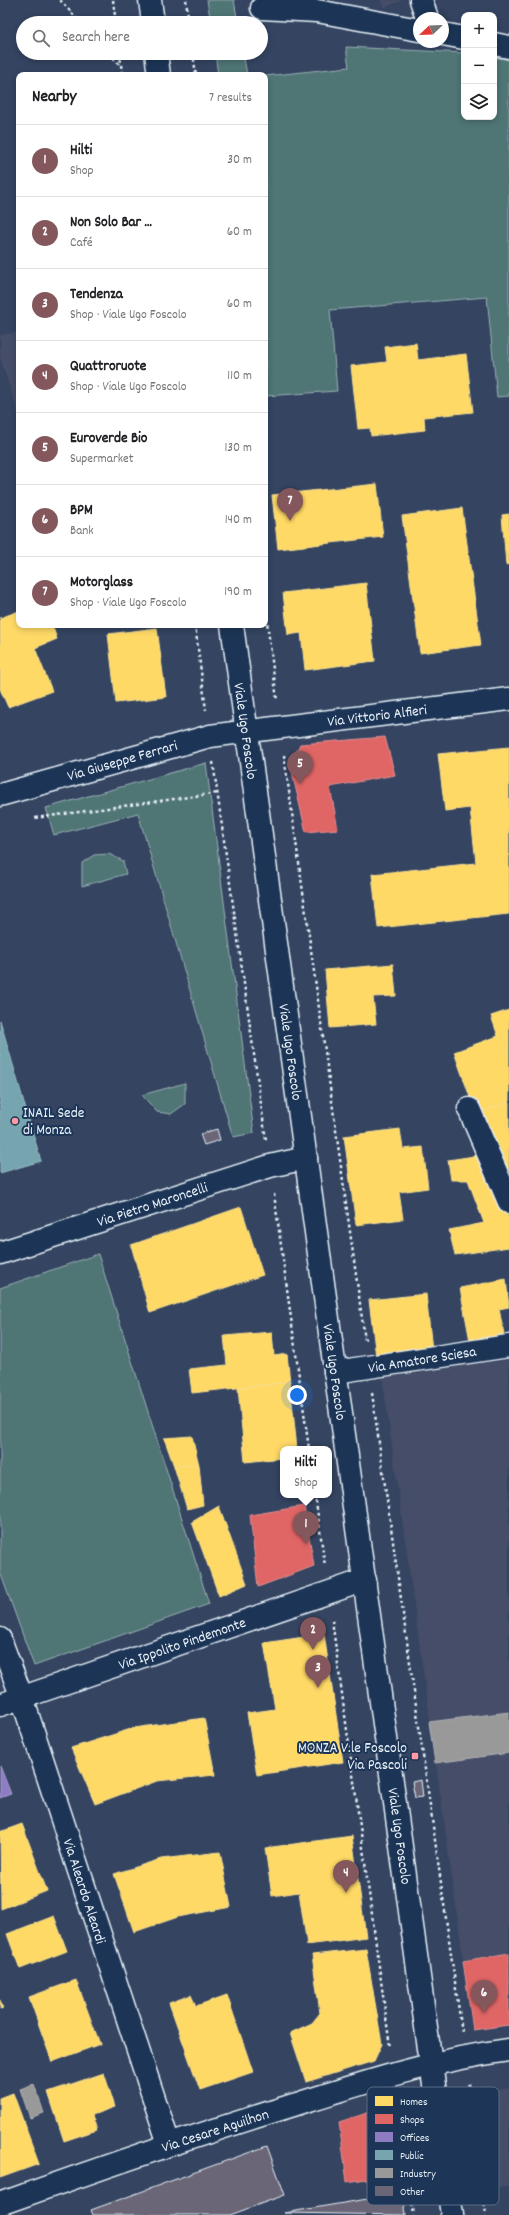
<!DOCTYPE html>
<html lang="en">
<head>
<meta charset="utf-8">
<style>
  :root { --surface:#fff; --page:#f2f2f2; --text:#202124; --muted:#757577; --line:#e0e0e0; --accent:#84575d }
  body { margin:0; font-family:Dekko,sans-serif; background:var(--page); color:var(--text) }
  .controls { position:absolute; right:12px; top:12px; display:grid; overflow:hidden; border-radius:8px; box-shadow:0 2px 6px #0003 }
  .controls button { width:36px; height:36px; display:grid; place-items:center; padding:0; border:0; border-bottom:1px solid var(--line); background:var(--surface); color:var(--text); font:20px sans-serif }
  .compass { position:absolute; left:413px; top:12px; width:36px; height:36px; border-radius:50%; background:var(--surface); box-shadow:0 2px 6px #0003; rotate:247deg }
  .you { position:absolute; left:297px; top:1395px; width:14px; height:14px; margin:-10px; border:3px solid #fff; border-radius:50%; background:#1a73e8; box-shadow:0 0 0 6px #1a73e833 }
  .badge { display:grid; place-items:center; width:26px; height:26px; border-radius:50%; background:var(--accent); color:#fff; font-size:13px; font-weight:700 }
  .pin { position:absolute; translate:-50% -33px; filter:drop-shadow(0 1px 2px #0008) }
  .pin::after { content:''; position:absolute; top:21px; width:14px; height:12px; background:inherit; clip-path:polygon(0 0,100% 0,50% 100%) }
  .popup { position:absolute; left:280px; top:1446px; width:52px; height:52px; box-sizing:border-box; display:grid; place-content:center; border-radius:8px; background:var(--surface); filter:drop-shadow(0 1px 3px #0005); font-size:13px; white-space:nowrap; color:var(--muted) }
  .popup b { font-size:15px; color:var(--text) }
  .popup::after { content:''; position:absolute; left:50%; top:100%; margin-left:-8px; border:8px solid transparent; border-top-color:var(--surface) }
  .list { margin:0; padding:0; list-style:none }
  h2 { display:flex; justify-content:space-between; align-items:center; height:52px; margin:0; padding:0 16px; font-size:17px }
  h2 small { font-size:13px; font-weight:400; color:var(--muted) }
  .list li { display:grid; grid-template-columns:26px 1fr auto; gap:12px; align-items:center; box-sizing:border-box; height:72px; padding:0 16px; border-top:1px solid var(--line) }
  .list b { display:block; font-size:15px; white-space:nowrap }
  .list p { margin:0; font-size:13px; white-space:nowrap; color:var(--muted) }
  .list em { font-size:13px; font-style:normal; color:var(--muted) }
  .icon { flex:none; width:22px; height:22px; fill:none; stroke:currentColor; stroke-width:2; stroke-linecap:round; stroke-linejoin:round }
  .map { position:relative; flex:none; width:509px; height:2215px; overflow:hidden }
  .search { position:absolute; background:var(--surface); box-shadow:0 2px 6px #0003; left:16px; top:16px; width:252px; height:44px; display:flex; align-items:center; gap:10px; box-sizing:border-box; padding:0 14px; border-radius:22px; color:var(--muted); font-size:15px }
  .panel { position:absolute; background:var(--surface); box-shadow:0 2px 6px #0003; left:16px; top:72px; width:252px; height:556px; border-radius:8px }
  .map>svg:first-child { display:block }
  .built { fill:#444e68 }
  .green { fill:#507474; stroke:#9cb2b6 }
  .homes { fill:#ffd966; stroke:#f8e092 }
  .shops { fill:#e06666; stroke:#e29092 }
  .offices { fill:#8e7cc3; stroke:#a99fd3 }
  .public { fill:#76a5af; stroke:#98bcc5 }
  .industry { fill:#999; stroke:#b1b3b6 }
  .building { fill:#6b6677; stroke:#e8f1f8 }
  .lines { fill:none; stroke-linecap:round; stroke-linejoin:round }
  .minor-casing { stroke:#e8f1f8; stroke-width:25 }
  .path { stroke:#e8f1f8; stroke-width:2.5; stroke-dasharray:3 3; stroke-linecap:butt }
  .minor { stroke:#1d3557; stroke-width:22 }
  .poi-dot { fill:#ff9aa2; stroke:#1d3557; stroke-width:1.5 }
  .labels { text-anchor:middle; stroke-width:4; stroke-linejoin:round; paint-order:stroke }
  .street-label { font-size:15px; fill:#e8f1f8; stroke:#1d3557 }
  .poi-label { font-size:15px; fill:#e8f1f8; stroke:#1d3557; text-anchor:start }
  .key { fill:#1d3557; stroke:#5a6d87; stroke-width:1 }
  .key-label { font-size:11px; fill:#e8f1f8 }
</style>
</head>
<body>
<div class="map">
<svg width="509" height="2215" viewBox="0 0 509 2215">
  <rect width="100%" height="100%" fill="#344461"/>
  <filter id="ink" filterUnits="userSpaceOnUse"><feTurbulence type="fractalNoise" baseFrequency=".025" numOctaves="2"/><feDisplacementMap in="SourceGraphic" scale="8" xChannelSelector="R" yChannelSelector="G"/><feConvolveMatrix kernelMatrix="1 2 1 2 8 2 1 2 1" color-interpolation-filters="sRGB"/></filter>
  <g filter="url(#ink)">
    <g class="built">
      <polygon points="380,0 403,0 384,8"/>
      <polygon points="19,332 19,416 0,358 0,335"/>
      <polygon points="509,1360 509,2025 473,2030 382,1375"/>
      <polygon points="509,2088 509,2187 498,2187 482,2092"/>
    </g>
    <g class="green">
      <polygon points="207,0 234,0 238,23 211,23"/>
      <polygon points="346,47 464,53 464,117 494,117 494,57 509,60 509,396 497,397 487,297 330,310 337,391 265,396 265,76 349,67"/>
      <polygon points="215,53 243,53 247,75 218,75"/>
      <polygon points="206,763 254,1133 233,1137 138,813 54,835 46,808"/>
      <polygon points="109,854 123,861 126,874 82,886 82,863 94,855"/>
      <polygon points="185,1083 185,1104 171,1114 157,1112 142,1095"/>
      <polygon points="98,1254 209,1604 34,1666 0,1572 0,1288"/>
    </g>
    <g class="homes">
      <polygon points="416,343 418,360 466,354 473,412 424,417 425,430 371,436 370,428 358,429 351,366 387,362 385,347"/>
      <polygon points="377,484 383,537 278,549 272,495"/>
      <polygon points="462,508 481,645 420,653 402,516"/>
      <polygon points="509,514 509,564 506,565 502,515"/>
      <polygon points="366,583 375,661 305,670 301,633 288,635 283,593"/>
      <polygon points="19,611 19,625 52,625 57,639 35,648 52,691 8,707 0,689 0,618"/>
      <polygon points="157,628 166,697 116,703 108,634"/>
      <polygon points="509,747 509,914 378,928 372,874 476,863 470,808 445,811 438,754"/>
      <polygon points="393,964 396,996 373,997 376,1024 330,1028 325,970"/>
      <polygon points="509,1010 509,1102 476,1114 454,1052 498,1036 491,1016"/>
      <polygon points="509,1102 509,1190 476,1114"/>
      <polygon points="400,1129 403,1149 423,1147 428,1188 399,1192 403,1219 356,1225 344,1136"/>
      <polygon points="481,1155 509,1219 509,1247 455,1255 449,1230 484,1223 468,1180 451,1180 448,1160"/>
      <polygon points="241,1207 263,1275 150,1313 131,1245"/>
      <polygon points="506,1279 509,1307 499,1309 504,1334 470,1341 460,1288"/>
      <polygon points="426,1294 432,1350 376,1357 369,1300"/>
      <polygon points="272,1332 274,1356 287,1354 290,1382 192,1393 189,1369 227,1365 224,1336"/>
      <polygon points="290,1382 297,1449 283,1449 283,1458 245,1462 238,1388"/>
      <polygon points="192,1436 199,1465 174,1466 164,1438"/>
      <polygon points="199,1465 203,1505 187,1509 174,1466"/>
      <polygon points="219,1506 247,1584 219,1596 192,1522"/>
      <polygon points="324,1634 343,1762 257,1775 247,1713 275,1709 264,1643"/>
      <polygon points="204,1718 215,1775 157,1781 95,1804 71,1748 134,1728"/>
      <polygon points="22,1824 47,1891 1,1909 0,1832"/>
      <polygon points="352,1836 366,1937 307,1945 299,1892 272,1896 265,1848"/>
      <polygon points="220,1852 231,1907 178,1917 134,1932 114,1874 161,1859"/>
      <polygon points="54,1916 67,1951 20,1969 7,1934"/>
      <polygon points="366,1949 382,2044 374,2061 306,2082 290,2033 312,2023 320,2013 312,1955"/>
      <polygon points="76,1980 100,2044 52,2062 29,1997"/>
      <polygon points="191,1995 196,2006 227,1995 253,2072 200,2090 169,2003"/>
      <polygon points="0,2000 3,2009 0,2010"/>
      <polygon points="104,2073 115,2107 92,2115 97,2130 64,2141 48,2092"/>
      <polygon points="13,2093 39,2164 0,2178 0,2098"/>
    </g>
    <g class="shops">
      <polygon points="385,737 395,775 330,787 338,829 306,832 290,764 300,744"/>
      <polygon points="304,1506 314,1566 258,1587 250,1515"/>
      <polygon points="509,1953 509,2025 473,2030 463,1961"/>
      <polygon points="392,2105 400,2174 347,2182 339,2122"/>
    </g>
    <polygon class="offices" points="0,1766 11,1794 0,1798"/>
    <polygon class="public" points="0,1020 41,1161 0,1173"/>
    <g class="industry">
      <polygon points="509,1712 509,1753 435,1763 429,1722"/>
      <polygon points="34,2084 44,2113 30,2118 20,2089"/>
    </g>
    <g class="building">
      <polygon points="217,1129 220,1140 204,1145 200,1134"/>
      <polygon points="421,1780 423,1797 415,1798 412,1782"/>
      <polygon points="267,2146 285,2195 230,2215 93,2215 91,2210"/>
      <polygon points="403,2193 406,2215 284,2213"/>
    </g>
    <g class="lines">
      <defs>
        <g id="minor">
          <polyline points="150,0 153,23"/>
          <polyline points="421,0 427,18"/>
          <polyline points="262,8 317,11 419,30"/>
          <polyline points="443,34 464,38"/>
          <polyline points="494,44 509,47"/>
          <polyline points="156,53 159,75"/>
          <polyline points="232,625 452,2215"/>
          <polyline points="0,795 210,736 509,699"/>
          <polyline points="469,1109 509,1202"/>
          <polyline points="0,1253 270,1166 306,1158"/>
          <polyline points="335,1372 509,1346"/>
          <polyline points="0,1639 22,1698 169,2144"/>
          <polyline points="0,1705 365,1580"/>
          <path d="M0 2204C95 2170 190 2137 287 2107 360 2084 432 2060 509 2050"/>
        </g>
      </defs>
      <use href="#minor" class="minor-casing"/>
      <g class="path">
        <polyline points="60,0 81,23"/>
        <polyline points="113,0 116,23"/>
        <polyline points="186,0 189,23"/>
        <polyline points="109,53 121,66"/>
        <polyline points="120,53 122,75"/>
        <polyline points="193,53 196,75"/>
        <polyline points="265,606 277,700"/>
        <polyline points="195,625 206,710"/>
        <polyline points="284,755 365,1340"/>
        <polyline points="213,762 266,1140"/>
        <polyline points="35,818 218,793"/>
        <polyline points="274,1194 309,1449"/>
        <polyline points="372,1393 462,2032"/>
        <polyline points="315,1495 325,1566"/>
        <polyline points="332,1620 390,2047"/>
        <polyline points="469,2084 486,2215"/>
        <polyline points="398,2102 414,2215"/>
      </g>
      <use href="#minor" class="minor"/>
    </g>
  </g>
  <g class="poi-dot">
    <circle cx="15" cy="1121" r="4"/>
    <rect x="411" y="1752" width="8" height="8" rx="2"/>
  </g>
  <g class="labels">
    <g class="street-label">
      <text transform="translate(377 715) rotate(-7)" y="5">Via Vittorio Alfieri</text>
      <text transform="translate(246 731) rotate(82)" y="5">Viale Ugo Foscolo</text>
      <text transform="translate(122 760) rotate(-16)" y="5">Via Giuseppe Ferrari</text>
      <text transform="translate(291 1052) rotate(82)" y="5">Viale Ugo Foscolo</text>
      <text transform="translate(152 1204) rotate(-18)" y="5">Via Pietro Maroncelli</text>
      <text transform="translate(422 1359) rotate(-9)" y="5">Via Amatore Sciesa</text>
      <text transform="translate(335 1372) rotate(82)" y="5">Viale Ugo Foscolo</text>
      <text transform="translate(182 1643) rotate(-19)" y="5">Via Ippolito Pindemonte</text>
      <text transform="translate(400 1836) rotate(82)" y="5">Viale Ugo Foscolo</text>
      <text transform="translate(85 1891) rotate(72)" y="5">Via Aleardo Aleardi</text>
      <text transform="translate(215 2130) rotate(-18)" y="5">Via Cesare Aguilhon</text>
    </g>
    <g class="poi-label">
      <text x="23" y="1117">INAIL Sede<tspan x="23" dy="17">di Monza</tspan></text>
      <text x="407" y="1752" text-anchor="end">MONZA V.le Foscolo<tspan x="407" dy="17">Via Pascoli</tspan></text>
    </g>
  </g>
  <rect x="367" y="2087" width="132" height="118" rx="6" class="key"/>
  <rect x="375" y="2096" width="18" height="10" fill="#ffd966"/>
  <rect x="375" y="2114" width="18" height="10" fill="#e06666"/>
  <rect x="375" y="2132" width="18" height="10" fill="#8e7cc3"/>
  <rect x="375" y="2150" width="18" height="10" fill="#76a5af"/>
  <rect x="375" y="2168" width="18" height="10" fill="#999"/>
  <rect x="375" y="2186" width="18" height="10" fill="#6b6677"/>
  <g class="key-label">
    <text x="400" y="2105">Homes</text>
    <text x="400" y="2123">Shops</text>
    <text x="400" y="2141">Offices</text>
    <text x="400" y="2159">Public</text>
    <text x="400" y="2177">Industry</text>
    <text x="400" y="2195">Other</text>
  </g>
</svg>
<div class="controls">
<button>+</button>
<button>−</button>
<button><svg class="icon" aria-label="layers" viewBox="0 0 24 24"><path d="M12 4l9 5-9 5-9-5zM3 14l9 5 9-5"/></svg></button>
</div>
<svg class="compass" viewBox="-18 -18 36 36"><path d="M0-13l5 13h-10z" fill="#e53935"/><path d="M0 13l5-13h-10z" fill="#757577"/></svg>
<div class="you"></div>
<div class="pin badge" style="left:306px;top:1544px">1</div>
<div class="popup"><b>Hilti</b>Shop</div>
<div class="pin badge" style="left:313px;top:1650px">2</div>
<div class="pin badge" style="left:318px;top:1688px">3</div>
<div class="pin badge" style="left:346px;top:1893px">4</div>
<div class="pin badge" style="left:300px;top:784px">5</div>
<div class="pin badge" style="left:484px;top:2013px">6</div>
<div class="pin badge" style="left:290px;top:521px">7</div>
<div class="search"><svg class="icon" aria-label="search" viewBox="0 0 24 24"><circle cx="10" cy="10" r="6"/><path d="M15 15l6 6"/></svg>Search here</div>
<section class="panel">
<h2>Nearby<small>7 results</small></h2>
<ul class="list">
<li><span class="badge">1</span><div><b>Hilti</b><p>Shop</p></div><em>30 m</em></li>
<li><span class="badge">2</span><div><b>Non Solo Bar ...</b><p>Café</p></div><em>60 m</em></li>
<li><span class="badge">3</span><div><b>Tendenza</b><p>Shop · Viale Ugo Foscolo</p></div><em>60 m</em></li>
<li><span class="badge">4</span><div><b>Quattroruote</b><p>Shop · Viale Ugo Foscolo</p></div><em>110 m</em></li>
<li><span class="badge">5</span><div><b>Euroverde Bio</b><p>Supermarket</p></div><em>130 m</em></li>
<li><span class="badge">6</span><div><b>BPM</b><p>Bank</p></div><em>140 m</em></li>
<li><span class="badge">7</span><div><b>Motorglass</b><p>Shop · Viale Ugo Foscolo</p></div><em>190 m</em></li>
</ul>
</section>
</div>
</body>
</html>
